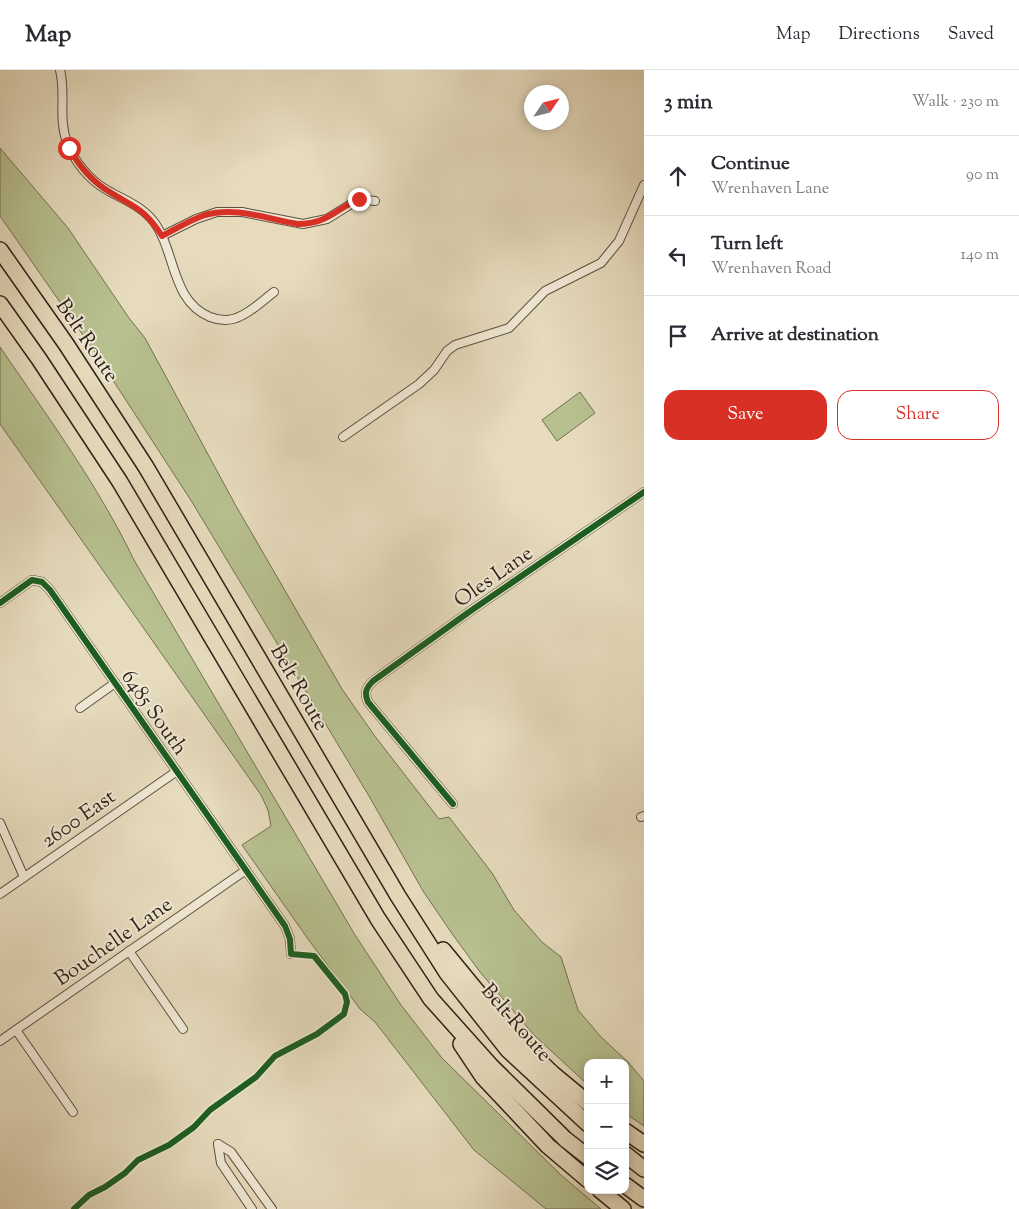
<!DOCTYPE html>
<html lang="en">
<head>
<meta charset="utf-8">
<style>
  :root { --surface:#fff; --page:#f2f2f3; --text:#2b2b33; --muted:#7c7c81; --line:#e1e1e2; --accent:#d93025 }
  body { margin:0; font-family:"Sorts Mill Goudy",serif; background:var(--page); color:var(--text) }
  .controls { position:absolute; right:15px; bottom:15px; display:grid; overflow:hidden; border-radius:10px; box-shadow:0 2px 8px #0003 }
  .controls button { width:45px; height:45px; display:grid; place-items:center; padding:0; border:0; border-bottom:1px solid var(--line); background:var(--surface); color:var(--text); font:25px sans-serif }
  .compass { position:absolute; left:524px; top:15px; width:45px; height:45px; border-radius:50%; background:var(--surface); box-shadow:0 2px 8px #0003; rotate:55deg }
  .stop { position:absolute; width:15px; height:15px; margin:-11px; border:4px solid #d93025; border-radius:50%; background:#fff }
  .stop.end { background:#d93025; border-color:#fff; box-shadow:0 1px 5px #0008 }
  .list { margin:0; padding:0; list-style:none }
  h2 { display:flex; justify-content:space-between; align-items:center; height:65px; margin:0; padding:0 20px; font-size:21px }
  h2 small { font-size:16px; font-weight:400; color:var(--muted) }
  .list li { display:grid; grid-template-columns:32px 1fr auto; gap:15px; align-items:center; box-sizing:border-box; height:80px; padding:0 20px; border-top:1px solid var(--line) }
  .list b { display:block; font-size:19px; white-space:nowrap }
  .list p { margin:0; font-size:16px; white-space:nowrap; color:var(--muted) }
  .list em { font-size:16px; font-style:normal; color:var(--muted) }
  .actions { display:flex; gap:10px; padding:15px 20px }
  .actions a { flex:1; padding:11px 0; border:1px solid var(--accent); border-radius:15px; text-align:center; font-size:18px; color:var(--accent) }
  .actions .main { background:var(--accent); color:#fff }
  .icon { flex:none; width:28px; height:28px; fill:none; stroke:currentColor; stroke-width:2; stroke-linecap:round; stroke-linejoin:round }
  .map { position:relative; flex:none; width:644px; height:1139px; overflow:hidden }
  header { display:flex; align-items:center; gap:30px; box-sizing:border-box; height:70px; padding:0 25px; background:var(--surface); border-bottom:1px solid var(--line) }
  header strong { font-size:24px }
  nav { display:flex; gap:28px; margin-inline-start:auto; font-size:18px }
  main { display:flex }
  aside { flex:1; background:var(--surface) }
  .map>svg:first-child { display:block }
  .green { fill:#b7c08f; stroke:#747054 }
  .lines { fill:none; stroke-linecap:round; stroke-linejoin:round }
  .minor-casing { stroke:#5e4f41; stroke-width:10 }
  .motorway-casing { stroke:#302018; stroke-width:18 }
  .minor { stroke:#efe8d4; stroke-width:8 }
  .motorway { stroke:#e6dbbd; stroke-width:15 }
  .cycleway-casing { stroke:#efe8d4; stroke-width:9 }
  .cycleway { stroke:#1b5e20; stroke-width:6 }
  .route { stroke:#d93025; stroke-width:6 }
  .labels { text-anchor:middle; stroke-width:4; stroke-linejoin:round; paint-order:stroke }
  .street-label { font-size:21px; fill:#302018; stroke:#efe8d4 }
</style>
</head>
<body>
<header>
<strong>Map</strong>
<nav><a>Map</a><a>Directions</a><a>Saved</a></nav>
</header>
<main>
<div class="map">
<svg width="644" height="1139" viewBox="0 0 644 1139">
  <rect width="100%" height="100%" fill="#e6dbbd"/>
  <filter id="stains"><feTurbulence type="fractalNoise" baseFrequency=".004" numOctaves="4"/><feColorMatrix values="0 0 0 0 .2 0 0 0 0 .09 0 0 0 0 .02 0 0 0 .5 -.17"/></filter>
  <radialGradient id="worn" r=".72"><stop offset=".6" stop-color="#630" stop-opacity="0"/><stop offset="1" stop-color="#630" stop-opacity=".3"/></radialGradient>
  <g class="green">
    <polygon points="0,78 68,158 129,248 145,268 236,436 342,619 374,665 439,749 449,747 492,803 514,840 542,872 561,887 578,940 601,967 628,992 644,1011 644,1056 625,1043 625,993 588,993 588,1015 534,965 480,902 453,865 423,821 369,726 192,432 94,281 0,146"/>
    <path d="M0 277C47 346 98 415 134 490L355 865 401 935 442 988 561 1105 601 1139H546L474 1080 375 952 360 939 308 869 242 775 271 756 268 740 261 725 0 354Z"/>
    <polygon points="580,322 595,343 557,371 542,350"/>
  </g>
  <g class="lines">
    <defs>
      <g id="minor">
        <path d="M60 0C66 23 58 49 67 72 74 91 89 110 107 120 124 130 142 136 154 152 176 182 171 231 210 247 218 250 225 251 233 249 248 245 262 231 274 222"/>
        <polyline points="162,166 196,149 217,142 242,142 303,154 327,149 359,129 375,131"/>
        <polyline points="343,367 419,314 434,300 447,281 455,275 509,258 545,221 601,193 619,171 644,115"/>
        <polyline points="0,533 32,510 42,512 50,520 285,856 290,869 291,884"/>
        <polyline points="80,638 115,613"/>
        <path d="M453 734 368 632C364 623 366 618 373 611L469 542 644 422"/>
        <polyline points="641,747 644,746"/>
        <polyline points="0,753 24,807"/>
        <polyline points="0,824 177,701"/>
        <polyline points="129,881 183,959"/>
        <polyline points="16,960 73,1042"/>
        <polyline points="0,971 246,800"/>
        <polyline points="218,1074 231,1082 272,1139"/>
        <polyline points="218,1074 221,1093 252,1139"/>
      </g>
      <g id="motorway">
        <polyline points="0,180 66,274 146,397 398,826 447,903 508,980 588,1054"/>
        <polyline points="0,234 39,289 120,412 378,849 431,929 491,996 565,1069 588,1087"/>
        <polyline points="443,880 517,970 553,1004 588,1033"/>
        <polyline points="461,974 483,1007 548,1076 588,1110"/>
        <polyline points="625,1061 644,1074"/>
        <polyline points="625,1084 644,1099"/>
        <polyline points="625,1115 644,1129"/>
        <polyline points="600,1120 623,1139"/>
      </g>
    </defs>
    <use href="#minor" class="minor-casing"/>
    <use href="#motorway" class="motorway-casing"/>
    <use href="#minor" class="minor"/>
    <use href="#motorway" class="motorway"/>
    <defs>
      <g id="cycleway">
        <polyline points="0,533 32,510 42,512 50,520 285,856 290,869 291,884 314,886 345,924 347,932 344,944 317,964 275,986 256,1007 210,1040 194,1057 169,1075 138,1090 125,1103 105,1117 89,1125 74,1139"/>
        <path d="M453 734 368 632C364 623 366 618 373 611L469 542 644 422"/>
      </g>
    </defs>
    <use href="#cycleway" class="cycleway-casing"/>
    <use href="#cycleway" class="cycleway"/>
  </g>
  <g class="lines">
    <path class="route" d="M69 78C78 94 90 109 105 119 132 137 143 136 162 166 176 159 190 150 205 145 236 136 267 149 298 154 327 154 336 139 359 129"/>
  </g>
  <g class="labels">
    <g class="street-label">
      <text transform="translate(88 270) rotate(56)" y="7">Belt Route</text>
      <text transform="translate(493 506) rotate(-35)" y="7">Oles Lane</text>
      <text transform="translate(300 617) rotate(60)" y="7">Belt Route</text>
      <text transform="translate(155 642) rotate(55)" y="7">6485 South</text>
      <text transform="translate(78 748) rotate(-35)" y="7">2600 East</text>
      <text transform="translate(113 871) rotate(-35)" y="7">Bouchelle Lane</text>
      <text transform="translate(517 952) rotate(49)" y="7">Belt Route</text>
    </g>
  </g>
  <rect width="100%" height="100%" filter="url(#stains)"/>
  <rect width="100%" height="100%" fill="url(#worn)"/>
</svg>
<div class="controls">
<button>+</button>
<button>−</button>
<button><svg class="icon" aria-label="layers" viewBox="0 0 24 24"><path d="M12 4l9 5-9 5-9-5zM3 14l9 5 9-5"/></svg></button>
</div>
<svg class="compass" viewBox="-18 -18 36 36"><path d="M0-13l5 13h-10z" fill="#e53935"/><path d="M0 13l5-13h-10z" fill="#7c7c81"/></svg>
<div class="stop" style="left:69px;top:78px"></div>
<div class="stop end" style="left:359px;top:129px"></div>
</div>
<aside>
<h2>3 min<small>Walk · 230 m</small></h2>
<ul class="list">
<li><svg class="icon" aria-label="ahead" viewBox="0 0 24 24"><path d="M12 20V5M6 11l6-6 6 6"/></svg><div><b>Continue</b><p>Wrenhaven Lane</p></div><em>90 m</em></li>
<li><svg class="icon" aria-label="left" viewBox="0 0 24 24"><path d="M17 20v-9H6M10 6l-5 5 5 5"/></svg><div><b>Turn left</b><p>Wrenhaven Road</p></div><em>140 m</em></li>
<li><svg class="icon" aria-label="arrive" viewBox="0 0 24 24"><path d="M6 21V4h12l-3 4 3 4H6"/></svg><div><b>Arrive at destination</b></div></li>
</ul>
<div class="actions"><a class="main">Save</a><a>Share</a></div>
</aside>
</main>
</body>
</html>
